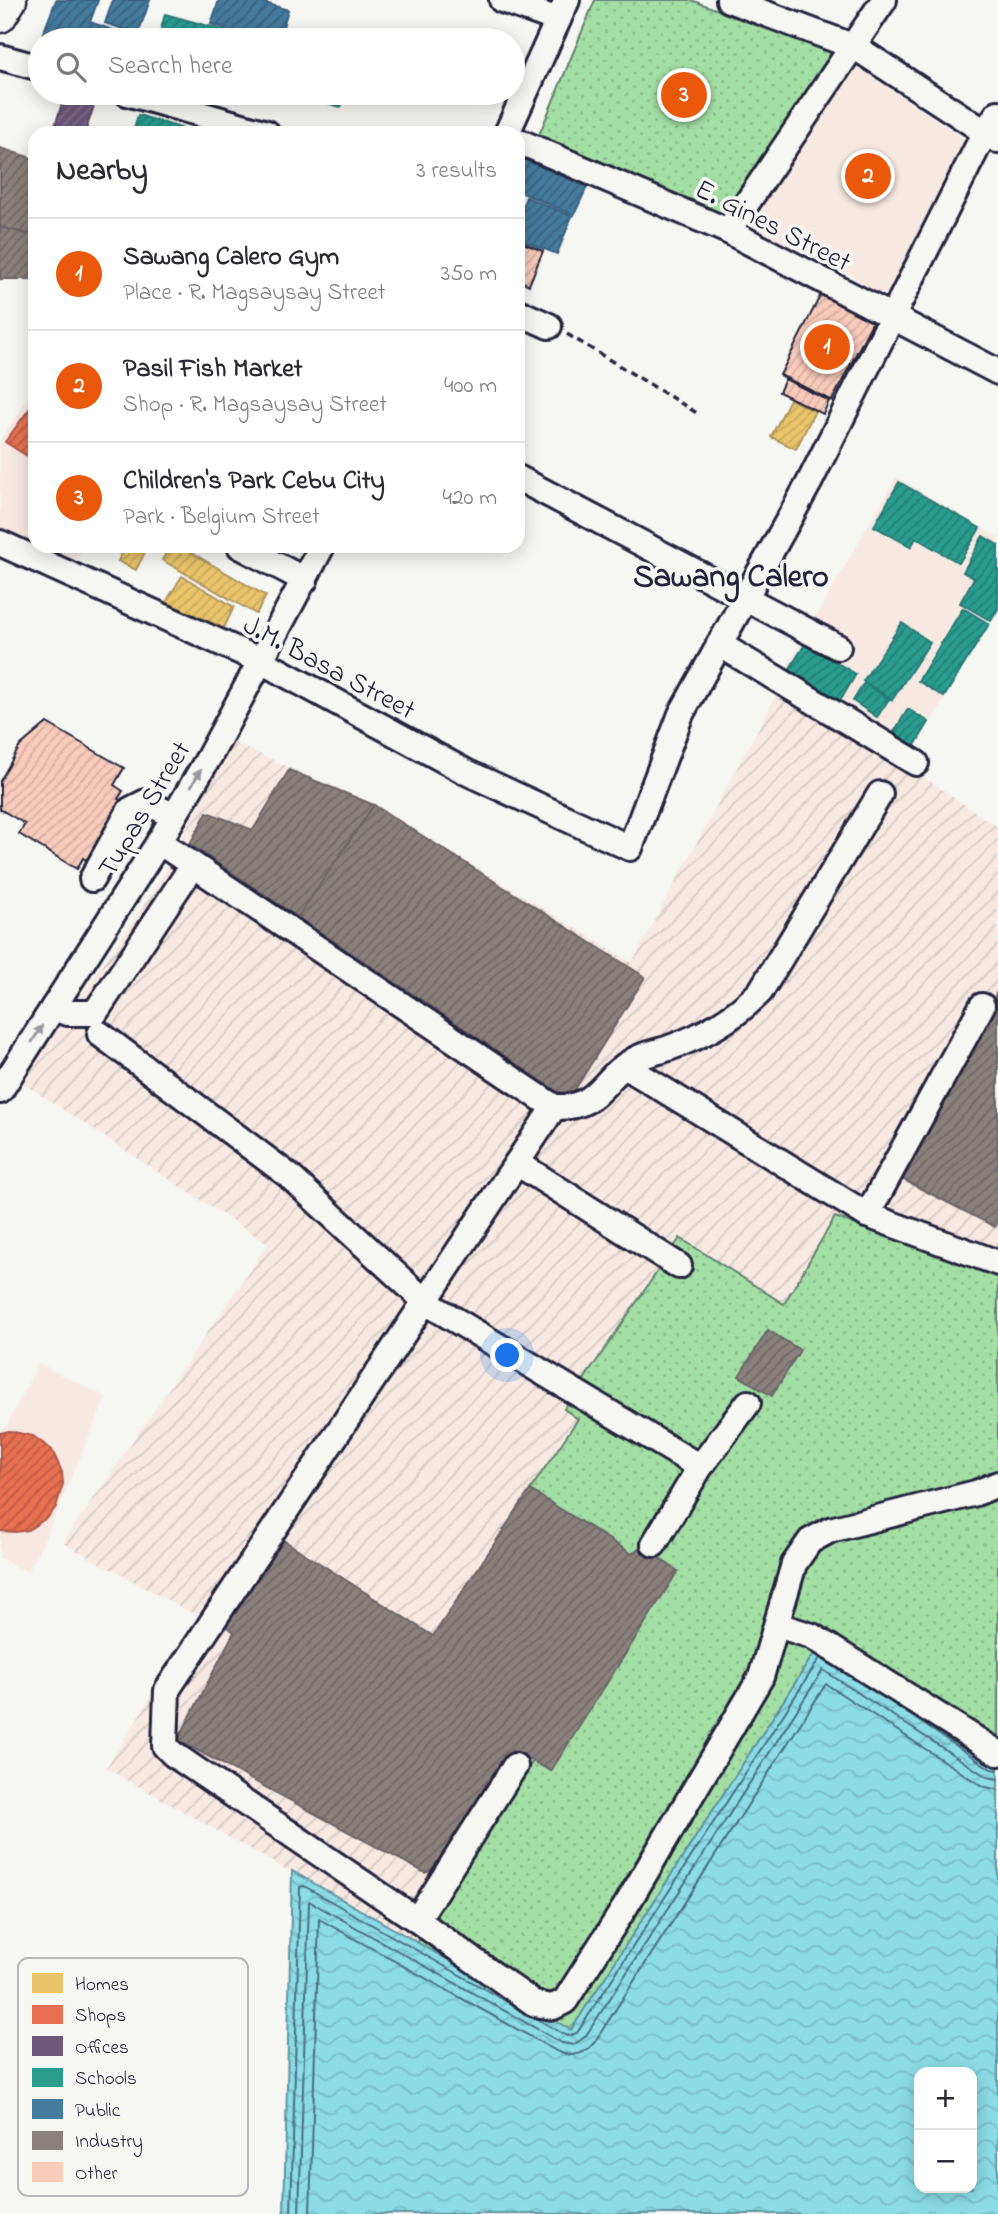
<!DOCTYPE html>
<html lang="en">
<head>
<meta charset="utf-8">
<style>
  :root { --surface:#fff; --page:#f7f7f7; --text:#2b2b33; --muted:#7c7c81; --line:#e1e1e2; --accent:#ea580c }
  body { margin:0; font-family:"Indie Flower",sans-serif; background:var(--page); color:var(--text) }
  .controls { position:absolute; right:21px; bottom:21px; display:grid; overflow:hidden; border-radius:14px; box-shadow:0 4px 18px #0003 }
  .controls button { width:63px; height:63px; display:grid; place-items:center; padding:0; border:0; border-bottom:2px solid var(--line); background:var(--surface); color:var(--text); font:35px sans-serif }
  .you { position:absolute; left:508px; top:1356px; width:24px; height:24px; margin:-18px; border:5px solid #fff; border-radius:50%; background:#1a73e8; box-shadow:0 0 0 10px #1a73e833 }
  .badge { display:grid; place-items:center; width:46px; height:46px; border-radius:50%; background:var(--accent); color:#fff; font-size:23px; font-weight:700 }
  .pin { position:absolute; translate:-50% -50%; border:4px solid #fff; box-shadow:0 2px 7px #0006 }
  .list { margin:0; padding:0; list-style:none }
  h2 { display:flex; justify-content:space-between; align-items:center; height:91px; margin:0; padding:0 28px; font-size:30px }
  h2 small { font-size:23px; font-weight:400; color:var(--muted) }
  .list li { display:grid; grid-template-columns:46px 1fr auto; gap:21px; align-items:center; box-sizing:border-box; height:112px; padding:0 28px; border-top:2px solid var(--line) }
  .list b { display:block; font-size:26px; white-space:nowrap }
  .list p { margin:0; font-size:23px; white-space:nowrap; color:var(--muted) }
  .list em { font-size:23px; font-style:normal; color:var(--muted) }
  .icon { flex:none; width:38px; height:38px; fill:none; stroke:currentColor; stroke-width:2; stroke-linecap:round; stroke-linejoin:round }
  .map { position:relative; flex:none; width:998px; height:2214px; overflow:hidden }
  .search { position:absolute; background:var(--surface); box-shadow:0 4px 18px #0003; left:28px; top:28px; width:497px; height:77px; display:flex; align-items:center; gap:18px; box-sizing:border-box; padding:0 24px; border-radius:38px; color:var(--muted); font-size:26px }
  .panel { position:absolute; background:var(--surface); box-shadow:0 4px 18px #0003; left:28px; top:126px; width:497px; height:427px; border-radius:21px }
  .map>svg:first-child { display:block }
  .built { fill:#f7e9e2 }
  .industrial { fill:url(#industrial-furrows) }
  .grass { fill:url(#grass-dots); stroke:#628070; stroke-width:2 }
  .water { fill:url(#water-waves); stroke:#6192a2; stroke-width:2; fill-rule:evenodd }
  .homes { fill:url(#homes-hatch); stroke:#ad935c; stroke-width:2 }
  .shops { fill:url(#shops-hatch); stroke:#ac584a; stroke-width:2 }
  .offices { fill:url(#offices-hatch); stroke:#564867; stroke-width:2 }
  .schools { fill:url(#schools-hatch); stroke:#287876; stroke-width:2 }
  .public { fill:url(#public-hatch); stroke:#3a6080; stroke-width:2 }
  .industry { fill:url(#industry-hatch); stroke:#6b6468; stroke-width:2 }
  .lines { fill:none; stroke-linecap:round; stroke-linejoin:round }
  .shore { stroke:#4c6c7f; stroke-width:2 }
  .building { fill:url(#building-hatch); stroke:#22223b; stroke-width:2 }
  .minor-casing { stroke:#22223b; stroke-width:30 }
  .major-casing { stroke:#22223b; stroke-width:37 }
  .path { stroke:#22223b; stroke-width:3.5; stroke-dasharray:7 5; stroke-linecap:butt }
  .minor { stroke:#f6f6f2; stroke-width:24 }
  .major { stroke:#f6f6f2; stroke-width:32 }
  .oneway { fill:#9797a0 }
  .labels { text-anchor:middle; stroke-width:7; stroke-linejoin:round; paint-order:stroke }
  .street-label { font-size:28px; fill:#22223b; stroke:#f6f6f2 }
  .quarter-label { font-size:32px; font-weight:bold; fill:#22223b; stroke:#f6f6f2 }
  .key { fill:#f6f6f2; stroke:#b6b6bb; stroke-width:2 }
  .key-label { font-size:19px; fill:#22223b }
</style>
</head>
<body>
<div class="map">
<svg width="998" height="2214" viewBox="0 0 998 2214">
  <defs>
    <pattern id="industrial-furrows" width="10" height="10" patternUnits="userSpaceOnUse" patternTransform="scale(1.75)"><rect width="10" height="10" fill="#f7e9e2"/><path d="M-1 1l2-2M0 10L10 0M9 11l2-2" fill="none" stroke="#d3c8c3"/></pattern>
    <pattern id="grass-dots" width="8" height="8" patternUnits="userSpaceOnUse" patternTransform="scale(1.75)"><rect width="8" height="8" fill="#a3dea4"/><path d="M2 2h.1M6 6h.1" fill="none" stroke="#8cbe8e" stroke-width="1.8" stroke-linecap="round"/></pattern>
    <pattern id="water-waves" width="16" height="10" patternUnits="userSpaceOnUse" patternTransform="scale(1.75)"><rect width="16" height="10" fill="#8bdce6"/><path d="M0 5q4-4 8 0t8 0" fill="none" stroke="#78bcc6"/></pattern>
    <pattern id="homes-hatch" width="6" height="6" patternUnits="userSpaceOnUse" patternTransform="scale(1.75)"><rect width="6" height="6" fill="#e9c46a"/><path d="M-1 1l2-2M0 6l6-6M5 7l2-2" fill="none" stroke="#c8a85d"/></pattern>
    <pattern id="shops-hatch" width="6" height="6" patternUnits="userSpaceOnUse" patternTransform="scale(1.75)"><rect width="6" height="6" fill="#e76f51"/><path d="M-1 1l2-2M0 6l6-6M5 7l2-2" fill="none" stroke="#bb5b44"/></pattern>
    <pattern id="offices-hatch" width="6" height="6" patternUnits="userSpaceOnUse" patternTransform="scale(1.75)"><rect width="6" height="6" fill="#6d597a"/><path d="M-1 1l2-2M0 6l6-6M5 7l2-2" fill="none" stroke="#81728c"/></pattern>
    <pattern id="schools-hatch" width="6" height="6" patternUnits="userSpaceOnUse" patternTransform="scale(1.75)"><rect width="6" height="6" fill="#2a9d8f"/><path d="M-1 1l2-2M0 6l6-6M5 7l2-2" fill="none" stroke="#248076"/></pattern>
    <pattern id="public-hatch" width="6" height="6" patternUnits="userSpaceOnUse" patternTransform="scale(1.75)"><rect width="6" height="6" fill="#457b9d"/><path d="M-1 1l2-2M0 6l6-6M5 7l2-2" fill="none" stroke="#396481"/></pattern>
    <pattern id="industry-hatch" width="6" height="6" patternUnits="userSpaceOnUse" patternTransform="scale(1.75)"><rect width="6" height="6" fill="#8a817c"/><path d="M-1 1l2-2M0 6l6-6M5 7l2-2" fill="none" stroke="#706967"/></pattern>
    <pattern id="building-hatch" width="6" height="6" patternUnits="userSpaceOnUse" patternTransform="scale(1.75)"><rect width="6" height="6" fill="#f8cbbb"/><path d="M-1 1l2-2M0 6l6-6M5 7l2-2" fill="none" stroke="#d4aea2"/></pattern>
  </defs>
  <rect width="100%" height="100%" fill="#f6f6f2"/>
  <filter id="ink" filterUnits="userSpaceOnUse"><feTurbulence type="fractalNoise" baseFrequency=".0143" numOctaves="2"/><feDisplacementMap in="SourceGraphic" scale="14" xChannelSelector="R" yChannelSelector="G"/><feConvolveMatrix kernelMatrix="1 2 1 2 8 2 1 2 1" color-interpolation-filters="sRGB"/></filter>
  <g filter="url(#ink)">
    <g class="built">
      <polygon points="857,67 972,144 891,293 877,293 804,242 796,252 760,230 770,217 759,209"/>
      <polygon points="35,388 35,546 0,531 0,440"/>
      <polygon points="896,477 998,537 998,610 912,754 785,671"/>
      <polygon points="35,546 85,546 74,563"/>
      <polygon points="38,1363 106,1397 46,1536 28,1572 0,1558 0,1429 7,1426"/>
    </g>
    <polygon class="industrial" points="783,683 998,827 998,1765 819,1646 571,2030 106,1768 201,1618 63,1543 268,1244 21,1082 154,891 232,742 374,805 632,963"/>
    <g class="grass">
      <polygon points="595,0 691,0 839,54 729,217 539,135"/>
      <polygon points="835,1217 998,1277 998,1750 819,1646 571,2030 417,1943 533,1761 551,1771 641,1546 632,1554 530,1490 578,1419 564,1409 680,1238 784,1304"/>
    </g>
    <path class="water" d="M819 1646 998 1765V2214H284L292 1871 571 2030ZM919 2072H972V2188H919Z"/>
    <g class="homes">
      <polygon points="790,399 815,411 796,449 771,437"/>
      <polygon points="125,546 148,546 136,570 118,561"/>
      <polygon points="170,546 180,546 266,596 256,614 162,560"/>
      <polygon points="182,576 234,607 223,630 166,602"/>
    </g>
    <g class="shops">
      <polygon points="35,401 35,461 5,442"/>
      <polygon points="9,1431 33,1436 52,1450 62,1472 63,1484 56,1507 48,1517 28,1530 16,1532 0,1531 0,1433"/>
    </g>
    <polygon class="offices" points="65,93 98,93 85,133 53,133"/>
    <g class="schools">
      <polygon points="165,14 259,40 158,40"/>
      <polygon points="290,93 345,93 341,107"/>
      <polygon points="138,115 197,133 133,133"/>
      <polygon points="899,482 980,528 959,563 916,538 911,547 874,526"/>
      <polygon points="983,536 998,545 998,609 991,621 960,603 974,578 963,572"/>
      <polygon points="963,608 989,624 944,697 918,681"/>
      <polygon points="902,623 930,642 892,700 863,681"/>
      <polygon points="805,644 856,674 840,701 789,670"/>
      <polygon points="864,683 889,699 877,717 853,701"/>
      <polygon points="908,709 929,722 912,750 891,737"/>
    </g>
    <g class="public">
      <polygon points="56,0 98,0 90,22 116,31 113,40 59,40 43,34"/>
      <polygon points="113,0 150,0 138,34 105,23"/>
      <polygon points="219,0 255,0 288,10 279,40 264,40 211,24"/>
      <polygon points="519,157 587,187 574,215 518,191"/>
      <polygon points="526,197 572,216 557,254 518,239 518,218"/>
    </g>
    <g class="industry">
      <polygon points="0,148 35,159 35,236 0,227"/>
      <polygon points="0,227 35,236 35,279 0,279"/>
      <polygon points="289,770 374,805 298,917 190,844 207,812 253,830"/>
      <polygon points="374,805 645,977 569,1099 298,917"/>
      <polygon points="998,990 998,1222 995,1227 900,1178"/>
      <polygon points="768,1330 800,1350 772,1396 739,1376"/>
      <polygon points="530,1490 632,1554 641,1546 678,1571 551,1771 512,1750 447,1865 425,1873 178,1740 234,1632 225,1625 282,1539 433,1636"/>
    </g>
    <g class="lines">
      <g class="shore">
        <polyline points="896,1706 991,1769 998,1770"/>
        <polyline points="537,2019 567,2036 577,2033 820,1658"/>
        <polyline points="291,2214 300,1887 304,1886 509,2003"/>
        <polyline points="299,2214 309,1901 562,2043 573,2045 585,2037 823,1670 987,1777 998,1779"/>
        <path d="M310 2214 319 1919 558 2052C572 2058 584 2055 594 2043L826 1684 982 1786 998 1790"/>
      </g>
    </g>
    <g class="building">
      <polygon points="518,241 543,251 529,285 518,280"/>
      <polygon points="822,292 874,319 832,401 780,375"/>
      <polygon points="785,379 829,401 823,414 779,392"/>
      <polygon points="47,723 124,768 114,785 123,791 118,799 124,802 89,862 83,858 77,869 19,834 25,824 0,809 0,781 20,746"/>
    </g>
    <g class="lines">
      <defs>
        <g id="minor">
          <polyline points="502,0 558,20"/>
          <polyline points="729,0 855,47 997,140"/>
          <polyline points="0,57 40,68"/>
          <polyline points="127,93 267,133"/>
          <polyline points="507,133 567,0"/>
          <polyline points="518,141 728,231 998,372"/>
          <polyline points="728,231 884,0"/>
          <polyline points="518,312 549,326"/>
          <polyline points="518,478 838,647"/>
          <polyline points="0,543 259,660 466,772 630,848 681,714 809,483 985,132 998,113"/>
          <polyline points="240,546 305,580"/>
          <polyline points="719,644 916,763"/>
          <path d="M159 842 554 1107C601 1109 600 1078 634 1060 644 1054 658 1052 669 1048 705 1035 733 1019 760 992L880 794"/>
          <polyline points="92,879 130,810 146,802 174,816"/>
          <polyline points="53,1008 68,1013 95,1013 193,865"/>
          <polyline points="100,1034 288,1175 427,1303 700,1467"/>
          <polyline points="625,1066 867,1215 998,1263"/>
          <polyline points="0,1091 159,842 209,757 322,546"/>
          <polyline points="517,1163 679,1266"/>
          <polyline points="867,1215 982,1006"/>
          <polyline points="654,1544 700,1467 748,1403"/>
          <polyline points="777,1625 812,1636 998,1753"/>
          <polyline points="515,1766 417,1920 173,1754 165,1746 167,1690 554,1107"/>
          <polyline points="417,1920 535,2004 553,2007 565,2001 627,1904 761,1677 794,1564 810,1541 830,1530 976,1493 998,1484"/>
        </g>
        <polyline id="major" points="0,16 10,0"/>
      </defs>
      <use href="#minor" class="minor-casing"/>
      <use href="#major" class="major-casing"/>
      <polyline class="path" points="567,334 697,413"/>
      <use href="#minor" class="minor"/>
      <use href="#major" class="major"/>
    </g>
    <defs><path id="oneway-solid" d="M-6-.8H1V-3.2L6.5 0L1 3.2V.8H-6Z" transform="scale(1.75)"/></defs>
    <g class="oneway">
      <use href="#oneway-solid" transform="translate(196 778) rotate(-60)"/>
      <use href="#oneway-solid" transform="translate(37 1034) rotate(-58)"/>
    </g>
  </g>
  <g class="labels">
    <g class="street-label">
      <text transform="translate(774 224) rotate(27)" y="10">E. Gines Street</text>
      <text transform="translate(330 666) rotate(28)" y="10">J.M. Basa Street</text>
      <text transform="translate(143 808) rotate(-59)" y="10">Tupas Street</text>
    </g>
    <g class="quarter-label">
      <text x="731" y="586">Sawang Calero</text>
    </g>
  </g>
  <rect x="18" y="1958" width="230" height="238" rx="10" class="key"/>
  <rect x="32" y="1973" width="31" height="20" fill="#e9c46a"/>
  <rect x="32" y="2005" width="31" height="19" fill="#e76f51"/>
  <rect x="32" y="2036" width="31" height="20" fill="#6d597a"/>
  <rect x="32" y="2068" width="31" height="19" fill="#2a9d8f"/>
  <rect x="32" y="2099" width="31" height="20" fill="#457b9d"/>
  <rect x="32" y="2131" width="31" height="19" fill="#8a817c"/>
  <rect x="32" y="2162" width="31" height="20" fill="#f8cbbb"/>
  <g class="key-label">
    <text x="75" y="1990">Homes</text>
    <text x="75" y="2021">Shops</text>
    <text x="75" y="2053">Offices</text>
    <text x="75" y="2084">Schools</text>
    <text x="75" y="2116">Public</text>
    <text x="75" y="2147">Industry</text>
    <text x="75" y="2179">Other</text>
  </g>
</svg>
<div class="controls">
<button>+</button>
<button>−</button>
</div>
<div class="you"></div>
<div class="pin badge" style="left:827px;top:347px">1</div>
<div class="pin badge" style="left:868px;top:176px">2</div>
<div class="pin badge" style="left:684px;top:95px">3</div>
<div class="search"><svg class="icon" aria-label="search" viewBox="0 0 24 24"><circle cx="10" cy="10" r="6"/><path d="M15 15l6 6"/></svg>Search here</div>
<section class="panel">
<h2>Nearby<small>3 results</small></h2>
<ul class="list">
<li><span class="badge">1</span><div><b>Sawang Calero Gym</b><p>Place · R. Magsaysay Street</p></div><em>350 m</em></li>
<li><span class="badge">2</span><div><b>Pasil Fish Market</b><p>Shop · R. Magsaysay Street</p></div><em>400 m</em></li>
<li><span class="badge">3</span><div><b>Children's Park Cebu City</b><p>Park · Belgium Street</p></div><em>420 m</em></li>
</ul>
</section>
</div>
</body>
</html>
